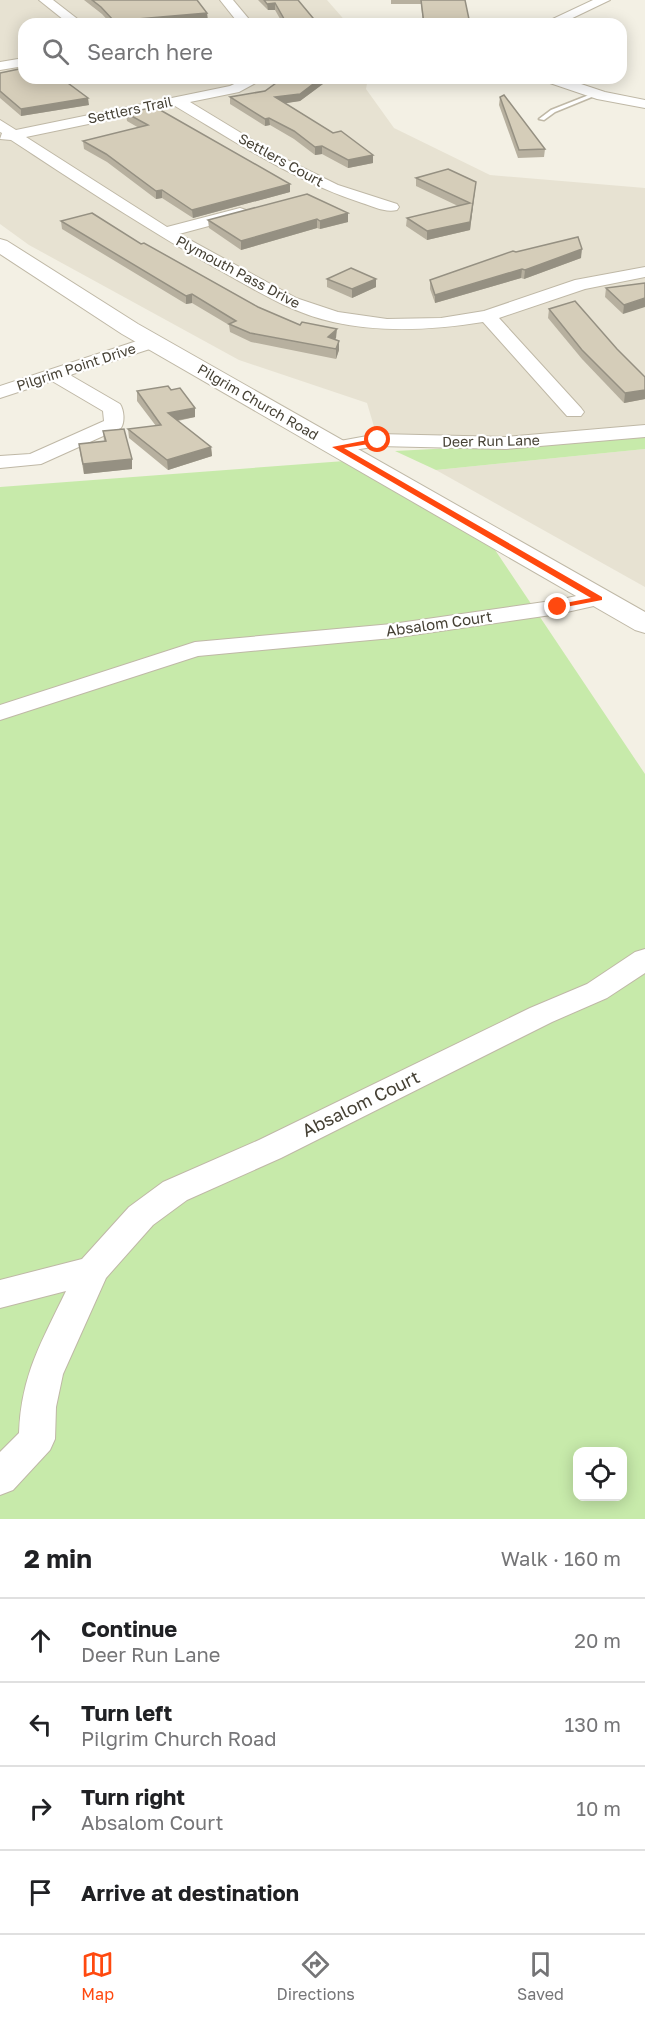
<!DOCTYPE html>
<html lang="en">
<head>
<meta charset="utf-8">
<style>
  :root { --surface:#fff; --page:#f2f2f2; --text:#202124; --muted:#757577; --line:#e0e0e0; --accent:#ff490f }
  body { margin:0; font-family:"Golos Text",sans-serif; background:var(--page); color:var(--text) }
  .controls { position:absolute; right:18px; bottom:18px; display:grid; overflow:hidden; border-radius:12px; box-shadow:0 3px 15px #0003 }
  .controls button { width:54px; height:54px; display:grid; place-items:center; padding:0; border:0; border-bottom:2px solid var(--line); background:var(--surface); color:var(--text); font:30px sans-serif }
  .stop { position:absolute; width:18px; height:18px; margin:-14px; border:4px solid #ff490f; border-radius:50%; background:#fff }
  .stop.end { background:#ff490f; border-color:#fff; box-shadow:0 2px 6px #0008 }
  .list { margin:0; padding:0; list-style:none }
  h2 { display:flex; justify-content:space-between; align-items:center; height:78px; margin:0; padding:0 24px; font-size:26px }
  h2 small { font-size:20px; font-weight:400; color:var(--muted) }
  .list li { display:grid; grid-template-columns:39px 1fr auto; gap:18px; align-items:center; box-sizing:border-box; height:84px; padding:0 24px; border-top:2px solid var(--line) }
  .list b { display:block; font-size:22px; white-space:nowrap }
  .list p { margin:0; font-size:20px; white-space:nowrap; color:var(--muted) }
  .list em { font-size:20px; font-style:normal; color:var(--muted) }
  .icon { flex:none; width:33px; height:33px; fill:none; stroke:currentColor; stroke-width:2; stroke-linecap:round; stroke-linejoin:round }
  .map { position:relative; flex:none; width:645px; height:1519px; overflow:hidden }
  .search { position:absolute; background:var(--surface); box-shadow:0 3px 15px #0003; left:18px; right:18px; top:18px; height:66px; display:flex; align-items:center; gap:15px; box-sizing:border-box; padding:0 21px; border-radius:18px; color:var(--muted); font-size:22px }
  .sheet { height:414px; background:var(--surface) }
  nav { display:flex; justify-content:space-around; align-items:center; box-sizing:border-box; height:84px; border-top:2px solid var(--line); background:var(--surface); font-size:16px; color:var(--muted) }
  nav a { display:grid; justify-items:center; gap:3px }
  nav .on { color:var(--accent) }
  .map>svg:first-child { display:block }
  .residential { fill:#e7e2d2 }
  .green { fill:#c7eaaa; fill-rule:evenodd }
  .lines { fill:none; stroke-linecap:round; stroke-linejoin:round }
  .service-casing { stroke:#bfb8a6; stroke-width:3 }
  .minor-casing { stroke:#bfb8a6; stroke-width:2 }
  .tertiary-casing { stroke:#bfb8a6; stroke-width:2 }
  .service { fill:#fff; fill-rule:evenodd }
  .minor { fill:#fff; fill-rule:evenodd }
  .tertiary { fill:#fff; fill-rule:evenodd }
  .wall { fill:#b7b09f }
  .shaded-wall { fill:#959082 }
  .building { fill:#d5cdb9; stroke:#959082; stroke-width:1.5 }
  .route { fill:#ff490f }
  .labels { text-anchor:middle; stroke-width:4.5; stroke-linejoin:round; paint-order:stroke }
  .far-street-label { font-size:14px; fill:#454034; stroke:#fff }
  .street-label { font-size:15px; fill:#454034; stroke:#fff }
  .near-street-label { font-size:18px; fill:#454034; stroke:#fff }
</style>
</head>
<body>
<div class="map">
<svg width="645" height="1519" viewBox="0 0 645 1519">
  <rect width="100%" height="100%" fill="#f3f0e4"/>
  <g class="residential">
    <polygon points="0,0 327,0 348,24 24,24 24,78 368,78 366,89 394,128 490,175 645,188 645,431 506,443 378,440 367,403 239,360 29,245 0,224"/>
    <polygon points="645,449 645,587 436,470"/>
  </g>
  <g class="green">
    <polygon points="645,433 645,449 436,470 395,451 587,441"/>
    <path d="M358 460 483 532 645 774V1519H0V487ZM578 1452H622V1496H578Z"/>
  </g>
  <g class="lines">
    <defs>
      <polygon id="service" points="594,93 599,94 555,112 544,120 539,119 551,110"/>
      <g id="minor">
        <polygon points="39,0 53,0 84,24 69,24"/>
        <polygon points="220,0 233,0 253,24 239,24"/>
        <polygon points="593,0 610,0 560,24 542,24"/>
        <polygon points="24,58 24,66 0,70 0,62"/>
        <path d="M247 78H265L239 92 190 102 279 156 338 185 397 204 399 207 397 210C385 213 372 206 362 203 294 181 236 142 175 106L26 137 167 227 240 208 246 210 248 213 246 216 179 234 296 298 338 312 387 319 441 318 484 311 575 280 645 267V277L585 289 499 318 581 408 584 412 581 416H567L483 322C433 330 382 333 333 322 292 313 257 291 221 271 149 231 80 185 11 140L0 139 2 133 0 132V120L16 130 230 86Z"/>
        <polygon points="542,78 563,78 605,92 645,100 645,108 597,99 544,81"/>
        <path d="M152 336 159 338 161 342 159 346 70 375 120 404C124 410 125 422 121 428L41 464 0 468V456L30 454 104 421 103 411 52 381 0 398V386Z"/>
        <polygon points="645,425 645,437 506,449 378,446 336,453 329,451 326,447 329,443 378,434 506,437"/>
        <polygon points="599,591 607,593 610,598 607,603 558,614 392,638 198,656 0,720 0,705 195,642 392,624 558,600"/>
        <path d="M645 949V973L607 998 552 1022 281 1158 187 1200 153 1225 106 1278 63 1374 56 1407 55 1439 50 1450 13 1490 0 1495V1452L19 1433C21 1375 42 1341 66 1291L0 1308V1280L82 1259 129 1207 163 1182 259 1140 530 1008 587 984 635 952Z"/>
      </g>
      <polygon id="tertiary" points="0,239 7,241 138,324 645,612 645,633 635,630 122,334 0,254"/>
    </defs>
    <use href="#service" class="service-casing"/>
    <use href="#minor" class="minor-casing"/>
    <use href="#tertiary" class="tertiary-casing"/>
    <use href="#service" class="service"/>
    <use href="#minor" class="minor"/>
    <use href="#tertiary" class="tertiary"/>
  </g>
  <g class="wall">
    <polygon points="84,0 197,0 208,20 166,24 111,24 102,14"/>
    <polygon points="258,0 298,0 318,24 283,24 275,10 268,10"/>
    <polygon points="391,0 465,0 470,24 423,24 421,4 391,4"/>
    <polygon points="0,73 89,105 21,116 0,98"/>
    <polygon points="283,78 331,78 300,101 285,103 373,163 348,168 322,154 315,155 294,139 270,125 265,126 230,104 230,97 265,91"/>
    <polygon points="442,78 481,78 481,82 448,84"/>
    <polygon points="500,97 545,149 544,157 518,158 499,105"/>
    <polygon points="126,113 290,192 193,218 162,198 156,199 107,162 84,149 83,141 139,128 127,121"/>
    <polygon points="416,178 476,182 470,230 427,240 406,226 407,218 458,206 416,186"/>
    <polygon points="348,213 348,222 320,229 317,228 241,250 209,228 208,220"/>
    <polygon points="61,221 141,244 258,307 300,325 336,338 335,340 339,350 336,359 251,342 230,332 229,325 192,303 186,304 62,229"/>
    <polygon points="516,252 581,258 524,279 521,278 435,303 430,289 430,280"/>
    <polygon points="327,279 376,279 376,287 352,298 327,287"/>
    <polygon points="645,283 623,314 605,297 606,288"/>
    <polygon points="549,309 617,349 645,377 645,399 624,403 582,359 548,318"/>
    <polygon points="137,391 195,417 178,421 211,447 212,456 168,470 129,438 128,429 156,426 137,401"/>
    <polygon points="103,431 132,459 132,469 84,474 80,453 79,444 104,441"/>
  </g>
  <g class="shaded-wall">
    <polygon points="275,3 275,10 268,10 267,4"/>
    <polygon points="207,13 208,20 163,24 114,24 114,21"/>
    <polygon points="321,78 331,78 300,101 275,105 275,97"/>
    <polygon points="448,78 481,78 481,82 448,84"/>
    <polygon points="88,98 89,105 21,116 21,109"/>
    <polygon points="269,118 270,125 265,126 265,119"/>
    <polygon points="322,146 322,154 315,155 315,147"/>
    <polygon points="373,155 373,163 348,168 348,160"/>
    <polygon points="476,182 470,230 427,240 427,231 470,222"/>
    <polygon points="290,184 290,192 193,218 192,210"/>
    <polygon points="162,190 162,198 156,199 156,191"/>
    <polygon points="348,213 348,222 320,229 320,221"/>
    <polygon points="317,219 317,228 241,250 241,241"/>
    <polygon points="582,249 581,258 524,279 525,270"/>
    <polygon points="522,269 521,278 435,303 435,295"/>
    <polygon points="376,279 376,287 352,298 352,289"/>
    <polygon points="192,294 192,303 186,304 186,296"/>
    <polygon points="645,298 645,307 623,314 624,305"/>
    <polygon points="337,329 336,338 328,346 328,337"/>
    <polygon points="339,341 339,350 336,359 336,349"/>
    <polygon points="645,390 645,399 624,403 625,393"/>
    <polygon points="195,408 195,417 168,422 168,413"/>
    <polygon points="211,447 212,456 168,470 167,460"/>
    <polygon points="132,459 132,469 84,474 83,464"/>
  </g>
  <g class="building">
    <polygon points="92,0 197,0 207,13 114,21 101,7"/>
    <polygon points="264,0 298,0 318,24 287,24 275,3 267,4"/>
    <polygon points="421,0 465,0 470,24 424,24"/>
    <polygon points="24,68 24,78 61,78 88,98 21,109 0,91 0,73"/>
    <polygon points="283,78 321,78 300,94 275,97 333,133 341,131 373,155 348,160 322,146 315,147 294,131 269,118 265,119 230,97 265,91"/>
    <polygon points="504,95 545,149 519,150 500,97"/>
    <polygon points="155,107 290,184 192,210 162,190 156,191 106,154 83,141 148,125 126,113"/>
    <polygon points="448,169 476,182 470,222 427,231 407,218 470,203 416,178"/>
    <polygon points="307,194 348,213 320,221 317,219 241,241 208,220"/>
    <polygon points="92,213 141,244 144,243 258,307 300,325 302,322 337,329 328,337 339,341 336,349 250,333 229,324 236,321 192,294 186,296 61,221"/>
    <polygon points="578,237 582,249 525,270 522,269 435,295 430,280 513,251 516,252"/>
    <polygon points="351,268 376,279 352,289 327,279"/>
    <polygon points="645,283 645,298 624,305 606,288"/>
    <polygon points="575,301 617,349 645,377 645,390 625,393 582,350 549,309"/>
    <polygon points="168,386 171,390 180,388 195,408 168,413 211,447 167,460 128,429 161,425 137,391"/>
    <polygon points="124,429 132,459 83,464 79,444 106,441 103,431"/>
  </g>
  <polygon class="route" points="378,438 381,438 381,442 344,448 602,597 602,600 555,609 555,605 591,598 332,447"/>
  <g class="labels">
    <g class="far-street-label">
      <text transform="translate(130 110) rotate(-12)" y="5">Settlers Trail</text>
      <text transform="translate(281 160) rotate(29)" y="5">Settlers Court</text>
      <text transform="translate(238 272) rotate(28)" y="5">Plymouth Pass Drive</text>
      <text transform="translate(76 367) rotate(-18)" y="5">Pilgrim Point Drive</text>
      <text transform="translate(258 402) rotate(30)" y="5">Pilgrim Church Road</text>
      <text transform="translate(491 441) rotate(-1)" y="5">Deer Run Lane</text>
    </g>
    <g class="street-label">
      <text transform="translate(439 624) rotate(-8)" y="5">Absalom Court</text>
    </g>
    <g class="near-street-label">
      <text transform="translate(361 1104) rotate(-26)" y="6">Absalom Court</text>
    </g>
  </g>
</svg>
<div class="controls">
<button><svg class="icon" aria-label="locate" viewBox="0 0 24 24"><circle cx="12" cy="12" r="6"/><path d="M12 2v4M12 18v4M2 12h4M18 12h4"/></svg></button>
</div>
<div class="stop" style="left:378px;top:440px"></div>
<div class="stop end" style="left:558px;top:607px"></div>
<div class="search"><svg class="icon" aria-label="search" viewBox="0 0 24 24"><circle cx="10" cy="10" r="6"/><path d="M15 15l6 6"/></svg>Search here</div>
</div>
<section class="sheet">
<h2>2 min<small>Walk · 160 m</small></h2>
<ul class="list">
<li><svg class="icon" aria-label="ahead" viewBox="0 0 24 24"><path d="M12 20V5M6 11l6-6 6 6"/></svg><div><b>Continue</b><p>Deer Run Lane</p></div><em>20 m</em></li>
<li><svg class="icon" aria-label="left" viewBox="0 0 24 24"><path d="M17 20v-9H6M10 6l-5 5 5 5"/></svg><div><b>Turn left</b><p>Pilgrim Church Road</p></div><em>130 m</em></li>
<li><svg class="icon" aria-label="right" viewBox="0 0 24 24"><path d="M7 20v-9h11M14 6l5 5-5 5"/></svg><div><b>Turn right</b><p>Absalom Court</p></div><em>10 m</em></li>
<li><svg class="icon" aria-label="arrive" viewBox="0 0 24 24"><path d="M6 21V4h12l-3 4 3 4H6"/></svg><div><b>Arrive at destination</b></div></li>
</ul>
</section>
<nav>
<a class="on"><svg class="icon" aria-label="map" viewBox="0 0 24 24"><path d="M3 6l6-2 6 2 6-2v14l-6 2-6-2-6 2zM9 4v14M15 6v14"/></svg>Map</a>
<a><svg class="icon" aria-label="directions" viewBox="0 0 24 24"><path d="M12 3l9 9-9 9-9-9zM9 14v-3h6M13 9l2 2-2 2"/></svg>Directions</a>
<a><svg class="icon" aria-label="saved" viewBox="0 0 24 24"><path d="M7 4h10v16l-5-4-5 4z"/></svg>Saved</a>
</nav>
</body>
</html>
